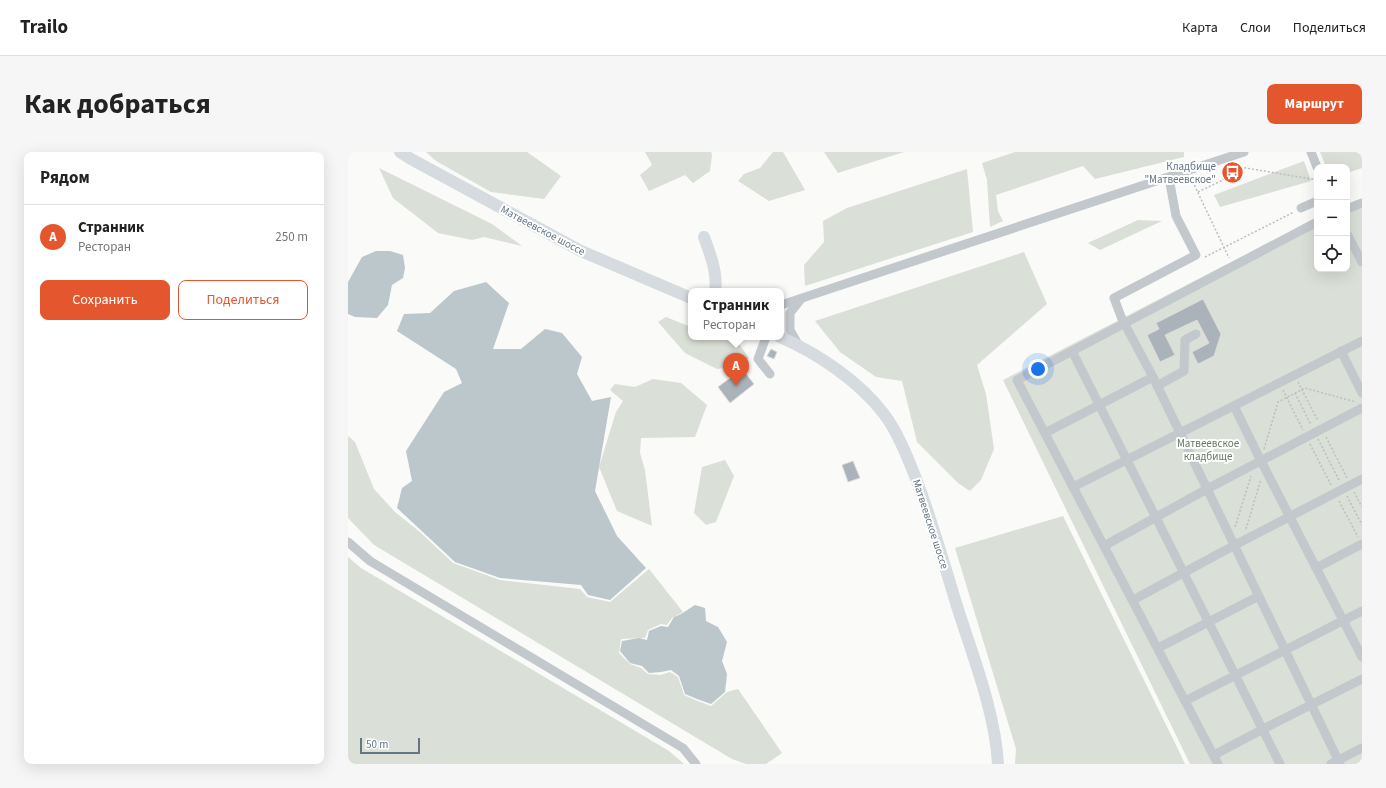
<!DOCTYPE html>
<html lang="ru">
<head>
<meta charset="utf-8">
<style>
  :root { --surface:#fff; --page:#f6f6f6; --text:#222; --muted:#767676; --line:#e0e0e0; --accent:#e4572e }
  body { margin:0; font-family:"Source Sans 3",sans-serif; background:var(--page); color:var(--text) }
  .controls { position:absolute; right:12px; top:12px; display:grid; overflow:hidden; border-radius:8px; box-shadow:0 4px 16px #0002 }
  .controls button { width:36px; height:36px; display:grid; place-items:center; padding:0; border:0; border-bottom:1px solid var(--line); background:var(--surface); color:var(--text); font:20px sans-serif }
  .scale { position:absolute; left:12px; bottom:10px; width:60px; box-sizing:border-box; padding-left:4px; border:2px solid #657683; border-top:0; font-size:11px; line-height:14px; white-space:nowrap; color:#657683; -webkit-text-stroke:3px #fff; paint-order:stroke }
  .you { position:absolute; left:690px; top:217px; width:14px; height:14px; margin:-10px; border:3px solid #fff; border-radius:50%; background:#1a73e8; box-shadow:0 0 0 6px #1a73e833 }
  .badge { display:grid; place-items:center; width:26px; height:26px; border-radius:50%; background:var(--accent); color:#fff; font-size:13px; font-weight:700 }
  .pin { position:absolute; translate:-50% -33px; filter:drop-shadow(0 1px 2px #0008) }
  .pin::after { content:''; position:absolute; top:21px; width:14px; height:12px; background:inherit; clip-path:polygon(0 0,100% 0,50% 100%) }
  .popup { position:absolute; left:340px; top:136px; width:96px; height:52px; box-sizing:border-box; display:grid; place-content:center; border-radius:8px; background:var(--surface); filter:drop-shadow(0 1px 3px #0005); font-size:13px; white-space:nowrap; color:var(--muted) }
  .popup b { font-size:15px; color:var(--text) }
  .popup::after { content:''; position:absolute; left:50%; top:100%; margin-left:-8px; border:8px solid transparent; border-top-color:var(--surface) }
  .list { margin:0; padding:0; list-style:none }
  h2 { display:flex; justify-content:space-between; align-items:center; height:52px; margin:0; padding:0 16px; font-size:17px }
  h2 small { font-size:13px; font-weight:400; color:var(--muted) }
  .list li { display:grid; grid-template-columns:26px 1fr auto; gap:12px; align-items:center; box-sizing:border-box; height:64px; padding:0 16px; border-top:1px solid var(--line) }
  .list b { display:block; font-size:15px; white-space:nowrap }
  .list p { margin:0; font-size:13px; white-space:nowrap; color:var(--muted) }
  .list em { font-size:13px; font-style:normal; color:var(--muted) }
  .actions { display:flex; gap:8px; padding:12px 16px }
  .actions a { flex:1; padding:9px 0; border:1px solid var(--accent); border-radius:8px; text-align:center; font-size:14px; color:var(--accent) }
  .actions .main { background:var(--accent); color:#fff }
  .icon { flex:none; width:22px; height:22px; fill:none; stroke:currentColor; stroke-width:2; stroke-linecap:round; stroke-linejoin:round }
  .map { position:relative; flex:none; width:1014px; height:612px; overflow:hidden; border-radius:8px }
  header { display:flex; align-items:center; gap:24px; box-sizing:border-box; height:56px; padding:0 20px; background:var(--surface); border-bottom:1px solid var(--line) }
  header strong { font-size:19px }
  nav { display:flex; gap:22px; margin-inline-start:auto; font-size:14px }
  .intro { display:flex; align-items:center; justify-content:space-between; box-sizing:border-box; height:96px; padding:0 24px }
  h1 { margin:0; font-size:28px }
  .button { padding:10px 18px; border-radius:8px; background:var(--accent); color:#fff; font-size:14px; font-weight:700 }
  main { display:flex; gap:24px; padding:0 24px }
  aside { flex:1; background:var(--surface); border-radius:8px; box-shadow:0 4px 16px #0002 }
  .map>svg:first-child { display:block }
  .green { fill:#dadfd7 }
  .water { fill:#bbc7cb }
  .building { fill:#aab3b9; stroke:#dcdcda }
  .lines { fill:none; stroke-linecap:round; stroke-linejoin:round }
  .path { stroke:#bbbfc2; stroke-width:1.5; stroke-dasharray:2 2; stroke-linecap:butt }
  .minor { stroke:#c3c8cc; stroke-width:9 }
  .major { stroke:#d6dbdf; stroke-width:12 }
  .labels { text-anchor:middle; stroke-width:4; stroke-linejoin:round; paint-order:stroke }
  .poi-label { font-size:11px; fill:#657683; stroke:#fff; text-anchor:end }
  .street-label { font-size:11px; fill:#657683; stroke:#fff }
  .park-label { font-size:11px; fill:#687a64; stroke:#fff }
</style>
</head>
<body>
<header>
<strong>Trailo</strong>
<nav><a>Карта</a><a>Слои</a><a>Поделиться</a></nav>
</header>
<div class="intro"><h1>Как добраться</h1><a class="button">Маршрут</a></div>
<main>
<aside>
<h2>Рядом<small></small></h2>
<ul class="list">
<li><span class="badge">A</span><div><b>Странник</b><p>Ресторан</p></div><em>250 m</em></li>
</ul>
<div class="actions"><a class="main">Сохранить</a><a>Поделиться</a></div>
</aside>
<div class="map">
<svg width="1014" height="612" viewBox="0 0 1014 612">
  <rect width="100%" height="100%" fill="#fafaf8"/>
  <g class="green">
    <polygon points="78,0 179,0 213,24 196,47 143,40 88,9"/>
    <polygon points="297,0 363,0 364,3 362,19 345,31 337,23 301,39 292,23 304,13"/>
    <polygon points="425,0 435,0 457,38 421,49 390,29 396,22 412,16"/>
    <polygon points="476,0 556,0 490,21"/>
    <polygon points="667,0 836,0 836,5 747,27 735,14 648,43 650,59 655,69 642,75 639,28 634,11"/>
    <polygon points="972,0 1014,0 1014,16 999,21 999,15 978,15"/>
    <polygon points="956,9 963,29 872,55 866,43"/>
    <polygon points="31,16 144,72 174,94 136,85 124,88 90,81 45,46"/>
    <polygon points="619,17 625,80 457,134 456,113 476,90 475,69 499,56"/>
    <polygon points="1014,48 1014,612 842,612 655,228 883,110 969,67 969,117 999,117 999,54"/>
    <polygon points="790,68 814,69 752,98 740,91"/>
    <polygon points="676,100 699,152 629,213 638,242 646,297 633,328 622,339 610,331 569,290 554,229 528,225 492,200 467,169"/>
    <polygon points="318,165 343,175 343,185 375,185 389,189 401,206 393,213 369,217 337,201 310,170"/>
    <polygon points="305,227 333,231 359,253 347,285 293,286 292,301 297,318 304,374 269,359 251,315 268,260 275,249 262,238 267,232 287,235"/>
    <polygon points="0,284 7,290 26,337 47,360 72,380 105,411 152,428 232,437 239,445 262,450 301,417 335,460 324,466 319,473 313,472 300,478 297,486 273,487 271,501 282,512 293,516 300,522 313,523 322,520 330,525 336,543 347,548 363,554 379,540 390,537 434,601 418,612 398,612 384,607 26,393 0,366"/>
    <polygon points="377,308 386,324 368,370 358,373 346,361 354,315"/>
    <polygon points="715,364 827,591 837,612 667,612 668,597 607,396"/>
    <polygon points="0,405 13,416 321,599 336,612 0,612"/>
  </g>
  <g class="water">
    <polygon points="28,99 42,99 55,103 57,116 55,126 44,133 40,153 29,166 7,165 0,162 0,130 14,105"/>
    <polygon points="138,130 161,151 145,197 173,197 197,177 214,181 234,205 229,222 244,249 263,245 247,339 269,384 298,416 262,448 240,443 233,433 152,426 107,410 49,356 54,336 64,329 58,299 96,240 114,231 108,217 49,179 56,162 82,161 106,139"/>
    <path d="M347 453 357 456 358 469 370 475 379 490 374 509 379 522 377 540 363 552 349 547 337 542 331 524 323 518 313 520 301 521 294 514 282 511 272 499 274 489 291 486 299 488 301 479 313 474 320 475 326 465C335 462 340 457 347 453Z"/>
  </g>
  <g class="building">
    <polygon points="855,147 873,182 866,204 850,212 844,200 861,191 849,168 817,183 827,203 812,210 799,183 811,177 808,171"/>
    <polygon points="423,197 429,200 426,207 419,204"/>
    <polygon points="394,217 406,232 382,251 370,235"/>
    <polygon points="505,309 512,326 500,330 494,313"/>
  </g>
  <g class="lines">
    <g class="path">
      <polyline points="843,26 881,106"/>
      <polyline points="850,40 875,28 877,20 892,15 969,28"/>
      <polyline points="857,105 946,60"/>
      <polyline points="950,230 970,269"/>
      <polyline points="935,238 955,278"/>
      <polyline points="947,241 963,273"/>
      <polyline points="978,285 999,326"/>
      <polyline points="970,287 991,328"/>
      <polyline points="962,292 983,333"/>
      <polyline points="916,297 930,250 957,236 1008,250"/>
      <polyline points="1006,340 1014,355"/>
      <polyline points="999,344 1014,373"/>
      <polyline points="991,349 1010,385"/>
      <polyline points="887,375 903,324"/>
      <polyline points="898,377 913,327"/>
    </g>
    <g class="minor">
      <polyline points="963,0 969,15"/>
      <polyline points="821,26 828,64 848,103 766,146 774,167 805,225 992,612"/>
      <polyline points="953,56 969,49"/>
      <polyline points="999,57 1014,51"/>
      <polyline points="999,82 1014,110"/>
      <polyline points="433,153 896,0"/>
      <polyline points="418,185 410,207 422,222"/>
      <polyline points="451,194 442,178 442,161 453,147"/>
      <polyline points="724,199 932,612"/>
      <polyline points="993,199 1014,241"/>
      <polyline points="809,234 836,219 837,188 848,182"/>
      <polyline points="886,254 913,309 1014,505"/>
      <polyline points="697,281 805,225"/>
      <polyline points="725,335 1014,189"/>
      <polyline points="0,390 22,409 335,596 348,612"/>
      <polyline points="756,394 859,337 1014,256"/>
      <polyline points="968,416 1014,392"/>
      <polyline points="785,448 887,393 1014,327"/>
      <polyline points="810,496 911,444"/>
      <polyline points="837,549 1014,459"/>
      <polyline points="866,603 915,577 1014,527"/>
      <polyline points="870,612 669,228 969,70"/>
      <polyline points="983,612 1014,596"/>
    </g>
    <g class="major">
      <polyline points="52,0 63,7 233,99 343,146"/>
      <path d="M356 85C362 102 370 121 367 139"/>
      <path d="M432 185C469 201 511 229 536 262 549 279 559 304 567 324 583 366 595 408 608 451 624 502 647 559 650 612"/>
    </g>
  </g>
  <defs>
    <symbol id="bus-disc" viewBox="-11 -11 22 22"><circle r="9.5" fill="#e4572e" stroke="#fff"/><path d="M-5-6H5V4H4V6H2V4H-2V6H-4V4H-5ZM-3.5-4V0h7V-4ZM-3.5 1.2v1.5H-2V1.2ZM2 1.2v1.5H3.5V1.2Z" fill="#fff"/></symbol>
  </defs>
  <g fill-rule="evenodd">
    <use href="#bus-disc" x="872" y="8" width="25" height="25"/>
  </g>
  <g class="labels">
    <g class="poi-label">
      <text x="868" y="18">Кладбище<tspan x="868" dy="13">"Матвеевское"</tspan></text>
    </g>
    <g class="street-label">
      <text transform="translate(195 78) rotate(28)" y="4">Матвеевское шоссе</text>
      <text transform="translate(583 372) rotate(72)" y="4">Матвеевское шоссе</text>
    </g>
    <g class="park-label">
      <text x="860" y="295">Матвеевское<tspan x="860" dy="13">кладбище</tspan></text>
    </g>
  </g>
</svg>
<div class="controls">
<button>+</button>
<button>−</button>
<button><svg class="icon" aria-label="locate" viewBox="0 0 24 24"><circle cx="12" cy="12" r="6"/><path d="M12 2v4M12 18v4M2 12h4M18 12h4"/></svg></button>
</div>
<div class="scale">50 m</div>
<div class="you"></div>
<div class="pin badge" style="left:388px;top:234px">A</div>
<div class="popup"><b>Странник</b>Ресторан</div>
</div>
</main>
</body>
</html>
